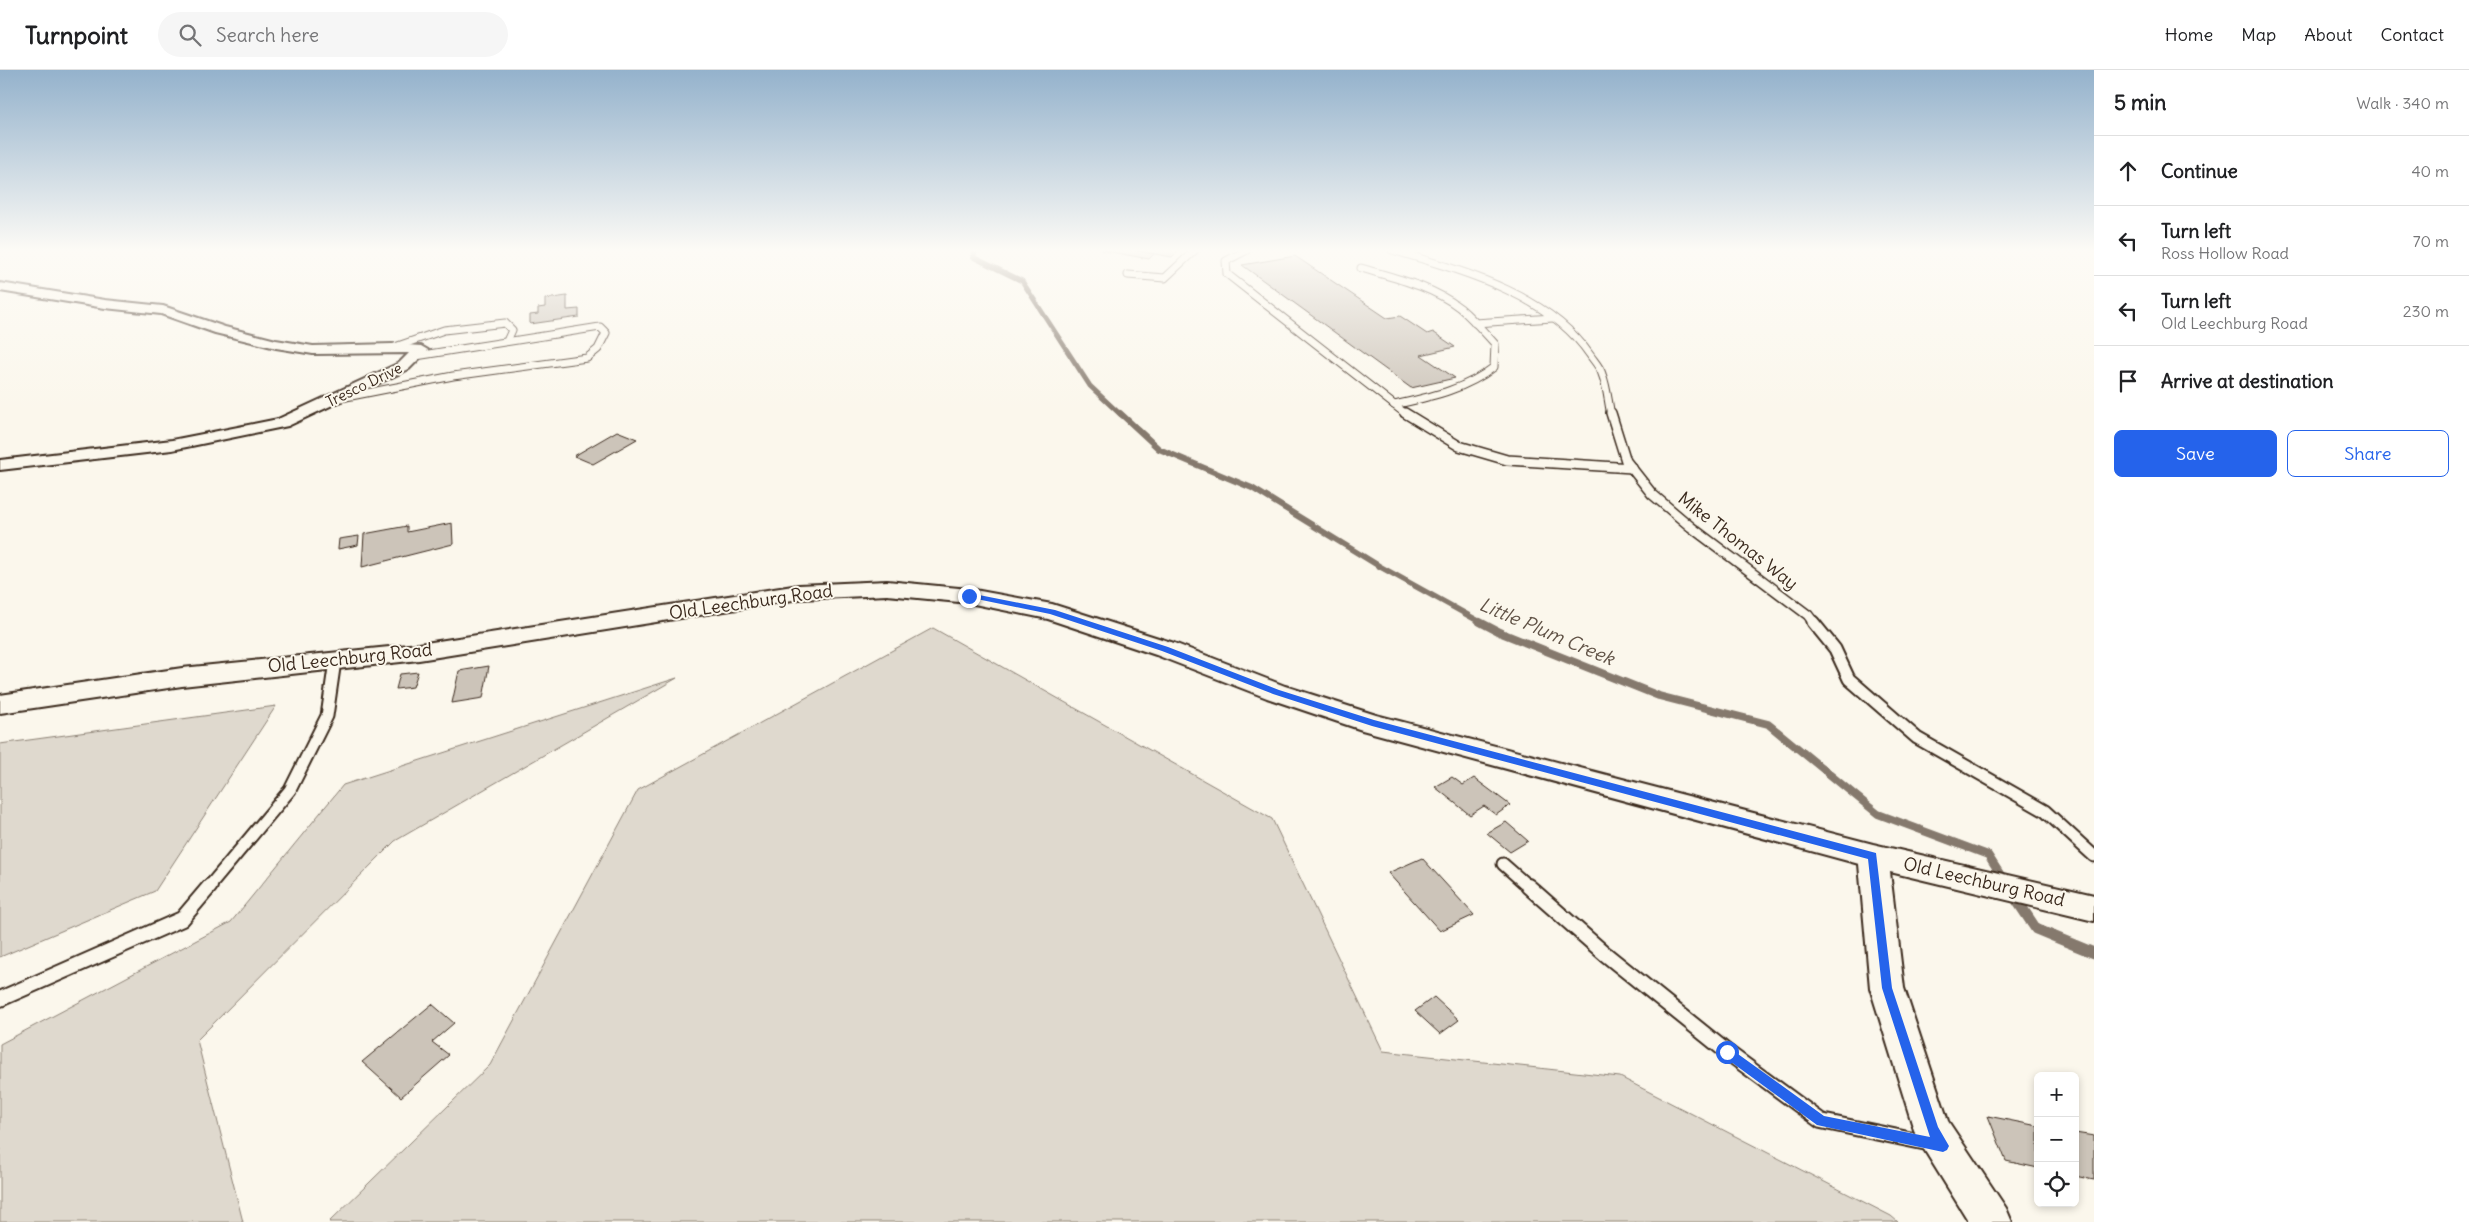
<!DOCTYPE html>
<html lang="en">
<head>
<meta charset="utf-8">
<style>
  :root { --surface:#fff; --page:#f6f6f6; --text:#202124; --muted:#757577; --line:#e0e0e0; --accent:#2563eb }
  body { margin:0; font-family:Delius,sans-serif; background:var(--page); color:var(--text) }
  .controls { position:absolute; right:15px; bottom:15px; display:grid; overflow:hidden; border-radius:8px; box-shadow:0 2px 8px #0003 }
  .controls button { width:45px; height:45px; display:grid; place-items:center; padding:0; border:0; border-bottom:1px solid var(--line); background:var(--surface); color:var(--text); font:25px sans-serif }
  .stop { position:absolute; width:15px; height:15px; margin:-11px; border:4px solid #2563eb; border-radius:50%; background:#fff }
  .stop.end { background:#2563eb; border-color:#fff; box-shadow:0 1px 5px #0008 }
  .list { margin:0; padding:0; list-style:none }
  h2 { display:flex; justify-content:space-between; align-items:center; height:65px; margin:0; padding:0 20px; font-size:21px }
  h2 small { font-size:16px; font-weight:400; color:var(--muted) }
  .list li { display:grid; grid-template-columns:32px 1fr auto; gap:15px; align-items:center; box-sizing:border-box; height:70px; padding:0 20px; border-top:1px solid var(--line) }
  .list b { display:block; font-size:19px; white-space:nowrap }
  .list p { margin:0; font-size:16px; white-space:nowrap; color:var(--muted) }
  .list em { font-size:16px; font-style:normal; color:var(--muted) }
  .actions { display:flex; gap:10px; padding:15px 20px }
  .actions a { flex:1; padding:11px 0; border:1px solid var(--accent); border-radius:8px; text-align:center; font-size:18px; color:var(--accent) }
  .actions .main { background:var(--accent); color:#fff }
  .icon { flex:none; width:28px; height:28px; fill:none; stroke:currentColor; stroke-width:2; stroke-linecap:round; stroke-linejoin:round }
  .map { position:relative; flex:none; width:2094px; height:1152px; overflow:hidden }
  header { display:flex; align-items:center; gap:30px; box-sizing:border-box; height:70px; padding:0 25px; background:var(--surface); border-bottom:1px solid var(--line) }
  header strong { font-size:24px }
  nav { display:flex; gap:28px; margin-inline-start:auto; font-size:18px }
  .search { width:350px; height:45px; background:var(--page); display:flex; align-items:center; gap:12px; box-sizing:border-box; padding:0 18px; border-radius:28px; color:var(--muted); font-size:19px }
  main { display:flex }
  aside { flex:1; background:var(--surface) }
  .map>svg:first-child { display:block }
  .green { fill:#dfd9ce; stroke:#8d8276 }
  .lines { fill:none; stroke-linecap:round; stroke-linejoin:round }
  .stream-far3 { stroke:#85796d; stroke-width:5 }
  .stream-far2 { stroke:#85796d; stroke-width:6 }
  .stream-far1 { stroke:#85796d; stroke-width:8 }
  .stream { stroke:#85796d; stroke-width:11 }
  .building { fill:#ccc4b9; stroke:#3b2a1e }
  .service-far3-casing { stroke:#3b2a1e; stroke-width:9 }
  .service-far2-casing { stroke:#3b2a1e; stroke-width:12 }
  .service-far1-casing { stroke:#3b2a1e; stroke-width:15 }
  .service-casing { stroke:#3b2a1e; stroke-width:18 }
  .minor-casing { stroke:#3b2a1e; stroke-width:4 }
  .tertiary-casing { stroke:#3b2a1e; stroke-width:4 }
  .service-far3 { stroke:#fbf7ec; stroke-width:7 }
  .service-far2 { stroke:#fbf7ec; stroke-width:9 }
  .service-far1 { stroke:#fbf7ec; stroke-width:11 }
  .service { stroke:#fbf7ec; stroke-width:14 }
  .minor { fill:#fbf7ec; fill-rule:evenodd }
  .tertiary { fill:#fbf7ec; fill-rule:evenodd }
  .route { fill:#2563eb }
  .labels { text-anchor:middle; stroke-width:4; stroke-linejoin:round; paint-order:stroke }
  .far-street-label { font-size:15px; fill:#3b2a1e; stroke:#fbf7ec }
  .street-label { font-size:18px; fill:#3b2a1e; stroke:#fbf7ec }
  .water-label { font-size:19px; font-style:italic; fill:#605246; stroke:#fbf7ec }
</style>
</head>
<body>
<header>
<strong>Turnpoint</strong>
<div class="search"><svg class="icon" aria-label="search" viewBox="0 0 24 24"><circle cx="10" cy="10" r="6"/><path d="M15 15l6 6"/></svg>Search here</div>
<nav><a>Home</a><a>Map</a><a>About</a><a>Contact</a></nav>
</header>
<main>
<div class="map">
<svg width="2094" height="1152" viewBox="0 0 2094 1152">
  <rect width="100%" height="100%" fill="#fbf7ec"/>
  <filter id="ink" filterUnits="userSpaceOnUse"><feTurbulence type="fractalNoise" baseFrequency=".02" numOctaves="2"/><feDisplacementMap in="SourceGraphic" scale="10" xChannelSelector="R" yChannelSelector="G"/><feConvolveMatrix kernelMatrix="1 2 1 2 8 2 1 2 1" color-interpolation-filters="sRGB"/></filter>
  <g filter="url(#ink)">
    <g class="green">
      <polygon points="933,558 1272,749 1383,981 1620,1007 1891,1146 1898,1152 329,1152 490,995 638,720"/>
      <polygon points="677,608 395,771 197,970 243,1152 0,1152 0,974 231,852 343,715"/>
      <polygon points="276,636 155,821 0,887 0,674"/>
    </g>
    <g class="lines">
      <polyline class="stream-far3" points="976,180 973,187 1022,211 1090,316 1121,345"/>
      <polyline class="stream-far2" points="1120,343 1159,379 1252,418 1379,496 1482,553"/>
      <polyline class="stream-far1" points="1480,552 1499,562 1659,626 1768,654 1878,744 1988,785 2004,810"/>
      <polyline class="stream" points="2014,826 2036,859 2094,883"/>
    </g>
    <g class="building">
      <polygon points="1101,180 1133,180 1154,184 1149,189"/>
      <polygon points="1133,180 1179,180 1172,187"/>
      <polygon points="1295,186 1387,248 1400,246 1427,264 1433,262 1455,277 1421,285 1455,308 1411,318 1242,195"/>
      <polygon points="567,226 567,240 579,239 579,247 530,254 530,245 538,244 538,238 545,237 545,229"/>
      <polygon points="617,361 637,369 593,394 574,386"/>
      <polygon points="452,453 453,474 362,497 364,464 407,456 407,462"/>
      <polygon points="359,466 358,475 338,479 339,469"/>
      <polygon points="489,596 483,628 452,633 459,601"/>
      <polygon points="418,602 413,617 396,619 400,604"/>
      <polygon points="1452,707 1463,715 1474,708 1510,735 1496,745 1484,736 1470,745 1435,717"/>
      <polygon points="1506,752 1528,771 1510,782 1487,763"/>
      <polygon points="1422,788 1474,845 1440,861 1388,803"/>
      <polygon points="1434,927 1459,950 1440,964 1415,941"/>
      <polygon points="432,934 454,953 432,972 449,985 401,1027 362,992"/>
      <polygon points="1988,1046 2038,1056 2038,1098 2006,1091"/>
      <polygon points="2075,1063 2094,1066 2094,1110 2075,1106"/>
    </g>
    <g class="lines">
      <defs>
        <g id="service-far3">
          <polyline points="1247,180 1226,191 1227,204 1407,345"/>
          <path d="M1392 180C1459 200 1548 223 1590 285 1594 291 1600 297 1602 304 1607 316 1608 331 1611 345"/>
          <path d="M1361 198C1395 208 1432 216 1460 238 1473 249 1484 262 1495 274L1494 297C1465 320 1429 327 1394 335"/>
          <polyline points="1128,205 1165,208 1195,180"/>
          <polyline points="1475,253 1553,248"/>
          <polyline points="392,278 444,260 505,253 512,260 507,271"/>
          <polyline points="341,328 453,306 587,288 598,279 606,263 600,257 416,286"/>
        </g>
        <g id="service-far2">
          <polyline points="1405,343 1459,376 1507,390 1632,398"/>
          <polyline points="1611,343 1626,391 1652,424 1691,457 1808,545 1814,553"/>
        </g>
        <g id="service-far1">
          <polyline points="1813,552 1835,579 1849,609 1917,668 2045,741 2094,786"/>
          <polyline points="1503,794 1529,817"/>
          <polyline points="209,817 290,720 327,646 335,591"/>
        </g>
        <g id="service">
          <polyline points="1528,816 1604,883 1727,982 1821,1051 1932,1074"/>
          <polyline points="0,929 182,849 210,816"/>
        </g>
        <polygon id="minor" points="0,213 105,230 163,236 225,257 276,270 313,276 392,274 421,276 428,280 409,299 288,356 172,380 0,400 0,390 172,370 278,349 399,293 409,283 313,284 276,278 215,263 161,244 105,238 0,221"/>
        <polygon id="tertiary" points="887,511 969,519 1052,534 1174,573 1285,616 1376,645 1873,774 2094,825 2094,851 1890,802 1904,918 1948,1051 2006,1138 2012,1152 1969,1152 1920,1073 1914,1060 1870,918 1859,794 1362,660 1267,628 1156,585 1048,549 969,533 887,525 799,529 419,590 182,616 0,643 0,625 182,598 419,574 799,515"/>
      </defs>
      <use href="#service-far3" class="service-far3-casing"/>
      <use href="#service-far2" class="service-far2-casing"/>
      <use href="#service-far1" class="service-far1-casing"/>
      <use href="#service" class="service-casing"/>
      <use href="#minor" class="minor-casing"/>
      <use href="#tertiary" class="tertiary-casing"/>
      <use href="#service-far3" class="service-far3"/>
      <use href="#service-far2" class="service-far2"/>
      <use href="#service-far1" class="service-far1"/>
      <use href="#service" class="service"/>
      <use href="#minor" class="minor"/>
      <use href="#tertiary" class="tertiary"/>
    </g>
  </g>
  <linearGradient id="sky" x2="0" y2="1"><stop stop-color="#94b2cc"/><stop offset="0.53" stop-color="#fdfbf6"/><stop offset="1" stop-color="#fdfbf6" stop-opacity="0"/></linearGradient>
  <rect width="2094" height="341" fill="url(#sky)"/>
  <polygon class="route" points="969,523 1055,540 1168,577 1279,620 1374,650 1876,783 1892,918 1938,1057 1949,1076 1947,1080 1943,1082 1817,1055 1723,986 1721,982 1723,979 1731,979 1824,1046 1930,1067 1882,918 1868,789 1372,656 1273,624 1162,581 1050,544 967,527 967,524"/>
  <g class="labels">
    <g class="far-street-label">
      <text transform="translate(364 315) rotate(-26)" y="5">Tresco Drive</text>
    </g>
    <g class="street-label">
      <text transform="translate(1738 471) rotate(38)" y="6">Mike Thomas Way</text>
      <text transform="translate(751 532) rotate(-8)" y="6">Old Leechburg Road</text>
      <text transform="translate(350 588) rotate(-6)" y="6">Old Leechburg Road</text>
      <text transform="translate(1984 812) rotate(13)" y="6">Old Leechburg Road</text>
    </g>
    <g class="water-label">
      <text transform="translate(1547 561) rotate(23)" y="7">Little Plum Creek</text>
    </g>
  </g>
</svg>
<div class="controls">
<button>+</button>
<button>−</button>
<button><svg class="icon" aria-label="locate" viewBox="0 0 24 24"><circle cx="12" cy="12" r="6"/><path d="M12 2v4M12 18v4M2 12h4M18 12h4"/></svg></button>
</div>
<div class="stop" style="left:1727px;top:982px"></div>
<div class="stop end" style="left:969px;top:526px"></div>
</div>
<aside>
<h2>5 min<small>Walk · 340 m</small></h2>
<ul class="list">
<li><svg class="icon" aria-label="ahead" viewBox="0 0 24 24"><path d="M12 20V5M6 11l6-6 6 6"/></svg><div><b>Continue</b></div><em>40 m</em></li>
<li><svg class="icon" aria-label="left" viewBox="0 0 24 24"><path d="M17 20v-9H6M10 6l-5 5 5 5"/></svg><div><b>Turn left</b><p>Ross Hollow Road</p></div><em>70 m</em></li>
<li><svg class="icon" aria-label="left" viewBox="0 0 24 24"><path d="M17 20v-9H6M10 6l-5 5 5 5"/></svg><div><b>Turn left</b><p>Old Leechburg Road</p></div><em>230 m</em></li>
<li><svg class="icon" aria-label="arrive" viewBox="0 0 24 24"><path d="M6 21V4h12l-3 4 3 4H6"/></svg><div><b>Arrive at destination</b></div></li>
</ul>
<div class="actions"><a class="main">Save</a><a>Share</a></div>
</aside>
</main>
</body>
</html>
